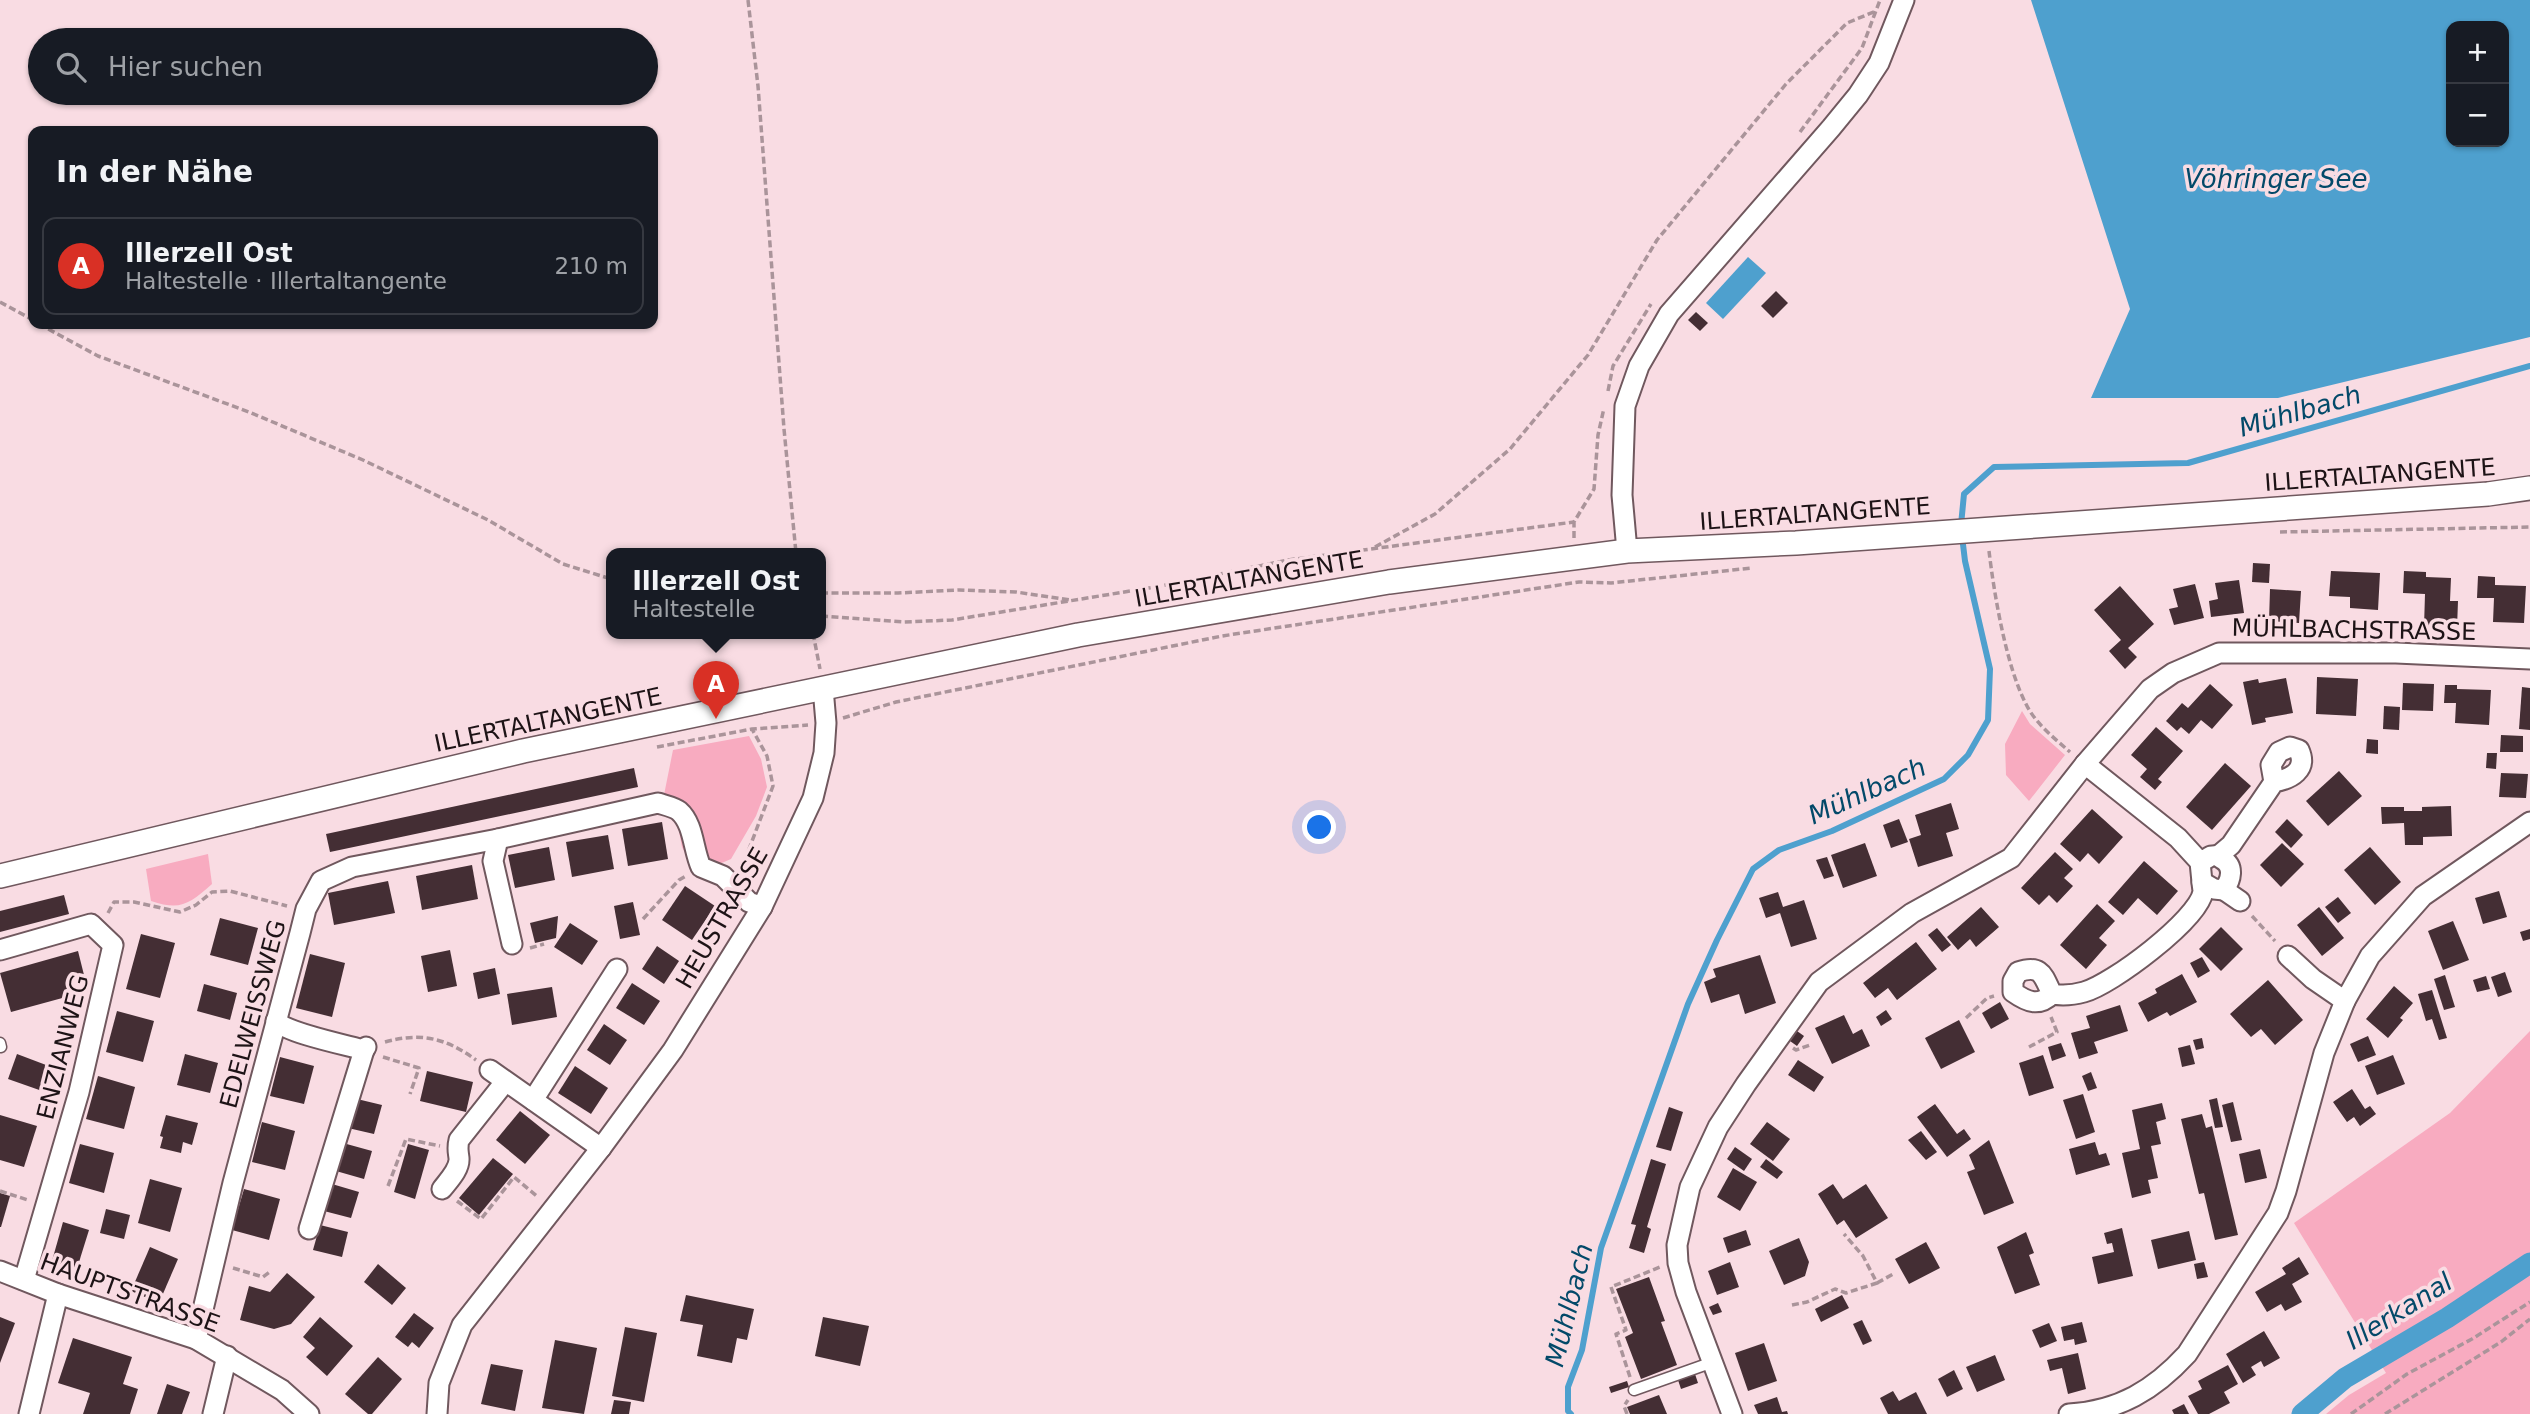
<!DOCTYPE html>
<html lang="de">
<head>
<meta charset="utf-8">
<style>
  :root { --surface:#171b24; --page:#20242c; --text:#f1f3f6; --muted:#9ea1a6; --line:#363941; --accent:#d93025 }
  body { margin:0; font-family:"DejaVu Sans",sans-serif; background:var(--page); color:var(--text) }
  .controls { position:absolute; right:21px; top:21px; display:grid; overflow:hidden; border-radius:14px; box-shadow:0 2px 5px #0004 }
  .controls button { width:63px; height:63px; display:grid; place-items:center; padding:0; border:0; border-bottom:2px solid var(--line); background:var(--surface); color:var(--text); font:35px sans-serif }
  .you { position:absolute; left:1320px; top:828px; width:24px; height:24px; margin:-18px; border:5px solid #fff; border-radius:50%; background:#1a73e8; box-shadow:0 0 0 10px #1a73e833 }
  .badge { display:grid; place-items:center; width:46px; height:46px; border-radius:50%; background:var(--accent); color:#fff; font-size:23px; font-weight:700 }
  .pin { position:absolute; translate:-50% -58px; filter:drop-shadow(0 2px 4px #0008) }
  .pin::after { content:''; position:absolute; top:37px; width:24px; height:21px; background:inherit; clip-path:polygon(0 0,100% 0,50% 100%) }
  .popup { position:absolute; left:606px; top:548px; width:220px; height:91px; box-sizing:border-box; display:grid; place-content:center; border-radius:14px; background:var(--surface); filter:drop-shadow(0 2px 5px #0005); font-size:23px; white-space:nowrap; color:var(--muted) }
  .popup b { font-size:26px; color:var(--text) }
  .popup::after { content:''; position:absolute; left:50%; top:100%; margin-left:-14px; border:14px solid transparent; border-top-color:var(--surface) }
  .list { margin:0; padding:0; list-style:none }
  h2 { display:flex; justify-content:space-between; align-items:center; height:91px; margin:0; padding:0 28px; font-size:30px }
  h2 small { font-size:23px; font-weight:400; color:var(--muted) }
  .list li { display:grid; grid-template-columns:46px 1fr auto; gap:21px; align-items:center; box-sizing:border-box; height:98px; margin:0 14px 14px; padding:0 14px; border:2px solid var(--line); border-radius:14px }
  .list b { display:block; font-size:26px; white-space:nowrap }
  .list p { margin:0; font-size:23px; white-space:nowrap; color:var(--muted) }
  .list em { font-size:23px; font-style:normal; color:var(--muted) }
  .icon { flex:none; width:38px; height:38px; fill:none; stroke:currentColor; stroke-width:2; stroke-linecap:round; stroke-linejoin:round }
  .map { position:relative; flex:none; width:2530px; height:1414px; overflow:hidden }
  .search { position:absolute; background:var(--surface); box-shadow:0 2px 5px #0004; left:28px; top:28px; width:630px; height:77px; display:flex; align-items:center; gap:18px; box-sizing:border-box; padding:0 24px; border-radius:38px; color:var(--muted); font-size:26px }
  .panel { position:absolute; background:var(--surface); box-shadow:0 2px 5px #0004; left:28px; top:126px; width:630px; height:203px; border-radius:14px }
  .map>svg:first-child { display:block }
  .green { fill:#f8abc0 }
  .water { fill:#4ea0ce; fill-rule:evenodd }
  .lines { fill:none; stroke-linecap:round; stroke-linejoin:round }
  .stream { stroke:#4ea0ce; stroke-width:6 }
  .canal { stroke:#4ea0ce; stroke-width:21 }
  .building { fill:#442e34 }
  .service-casing { stroke:#70585e; stroke-width:13 }
  .minor-casing { stroke:#70585e; stroke-width:23 }
  .tertiary-casing { stroke:#70585e; stroke-width:26 }
  .path { stroke:#aa949a; stroke-width:3.5; stroke-dasharray:7 3.5; stroke-linecap:butt }
  .service { stroke:#fff; stroke-width:10 }
  .minor { stroke:#fff; stroke-width:19 }
  .tertiary { stroke:#fff; stroke-width:23 }
  .labels { text-anchor:middle; stroke-width:7; stroke-linejoin:round; paint-order:stroke }
  .street-label { font-size:24px; fill:#1d1316; stroke:#f9dce3 }
  .water-label { font-size:26px; font-style:italic; fill:#034969; stroke:#f9dce3 }
</style>
</head>
<body>
<div class="map">
<svg width="2530" height="1414" viewBox="0 0 2530 1414">
  <rect width="100%" height="100%" fill="#f9dce3"/>
  <g class="green">
    <polygon points="2022,711 2030,724 2065,755 2029,801 2006,775 2005,744"/>
    <polygon points="749,736 761,759 767,787 756,816 731,859 710,868 688,859 682,847 677,821 663,800 673,750"/>
    <path d="M208 854 212 884C189 904 181 911 151 901L146 869Z"/>
    <polygon points="2530,1031 2530,1414 2326,1414 2349,1395 2386,1373 2294,1223 2450,1113"/>
  </g>
  <g class="water">
    <path d="M2031 0H2530V337L2278 398H2091L2130 309ZM2451 26H2504V142H2451Z"/>
    <polygon points="1748,257 1766,273 1723,319 1706,303"/>
  </g>
  <g class="lines">
    <g class="stream">
      <polyline points="1961,525 1964,494 1994,467 2188,463 2530,366"/>
      <polyline points="1571,1414 1568,1411 1568,1387 1582,1350 1601,1248 1688,1004 1717,940 1753,869 1779,850 1832,831 1944,779 1968,755 1988,720 1990,669 1965,561 1962,536"/>
    </g>
    <polyline class="canal" points="2302,1414 2345,1378 2447,1318 2530,1263"/>
  </g>
  <g class="building">
    <polygon points="1776,291 1788,303 1773,318 1761,306"/>
    <polygon points="1696,312 1708,323 1700,331 1688,320"/>
    <polygon points="2253,563 2270,564 2269,583 2252,582"/>
    <polygon points="2331,571 2380,573 2378,610 2350,608 2350,597 2329,596"/>
    <polygon points="2404,571 2426,572 2426,577 2451,578 2450,601 2458,601 2457,628 2424,627 2425,594 2403,593"/>
    <polygon points="2478,576 2495,577 2495,585 2526,586 2524,623 2493,622 2494,598 2477,598"/>
    <polygon points="2239,580 2244,613 2211,617 2209,601 2218,599 2215,583"/>
    <polygon points="2195,584 2204,618 2174,625 2169,609 2178,607 2173,589"/>
    <polygon points="2120,586 2154,624 2128,648 2137,657 2125,669 2109,651 2121,640 2094,610"/>
    <polygon points="2270,589 2301,591 2299,623 2269,621"/>
    <polygon points="2317,677 2358,679 2356,716 2316,714"/>
    <polygon points="2286,678 2293,713 2265,718 2266,722 2252,725 2243,682 2258,679 2259,683"/>
    <polygon points="2403,683 2434,684 2433,711 2402,710"/>
    <polygon points="2210,684 2233,705 2212,729 2201,720 2189,734 2181,727 2177,731 2166,721 2182,703 2188,708"/>
    <polygon points="2445,685 2457,685 2457,689 2491,690 2489,725 2455,723 2456,703 2444,703"/>
    <polygon points="2522,687 2530,688 2530,730 2519,729"/>
    <polygon points="2384,706 2400,707 2399,730 2383,729"/>
    <polygon points="2156,727 2183,751 2158,779 2162,782 2155,790 2140,777 2147,769 2131,755"/>
    <polygon points="2501,735 2523,736 2523,752 2500,752"/>
    <polygon points="2367,739 2378,740 2378,754 2366,753"/>
    <polygon points="2487,753 2497,753 2496,769 2486,768"/>
    <polygon points="2225,763 2251,786 2212,830 2186,807"/>
    <polygon points="634,768 638,787 330,852 326,834"/>
    <polygon points="2339,771 2362,796 2328,826 2306,801"/>
    <polygon points="2501,773 2528,774 2526,798 2499,797"/>
    <polygon points="1951,803 1959,829 1946,833 1953,856 1918,867 1909,839 1921,835 1915,815"/>
    <polygon points="2451,806 2452,836 2423,837 2423,845 2405,845 2404,823 2382,824 2381,807 2404,807 2404,811 2422,811 2422,807"/>
    <polygon points="2092,809 2123,837 2099,864 2088,853 2080,862 2060,844"/>
    <polygon points="1899,819 1908,842 1891,848 1883,825"/>
    <polygon points="2287,819 2303,835 2291,848 2275,832"/>
    <polygon points="662,822 668,859 628,866 622,829"/>
    <polygon points="608,835 614,869 572,877 566,842"/>
    <polygon points="1865,843 1877,876 1843,888 1831,855"/>
    <polygon points="2282,843 2304,864 2281,887 2260,865"/>
    <polygon points="549,847 555,880 515,888 508,855"/>
    <polygon points="2370,847 2401,882 2375,905 2344,870"/>
    <polygon points="2055,852 2073,869 2064,878 2073,886 2057,903 2049,895 2039,905 2021,888"/>
    <polygon points="1827,857 1834,876 1824,879 1816,860"/>
    <polygon points="2144,861 2178,891 2157,915 2138,898 2123,915 2108,902"/>
    <polygon points="472,865 478,899 422,910 416,876"/>
    <polygon points="388,881 395,913 334,925 328,893"/>
    <polygon points="685,886 715,906 692,940 662,920"/>
    <polygon points="2499,891 2507,917 2483,924 2475,898"/>
    <polygon points="1778,892 1783,907 1804,900 1817,939 1791,947 1780,913 1766,918 1759,898"/>
    <polygon points="64,895 69,914 0,932 0,911"/>
    <polygon points="2338,897 2351,913 2338,923 2325,907"/>
    <polygon points="633,902 640,935 620,939 614,906"/>
    <polygon points="2097,904 2115,921 2099,938 2107,945 2086,969 2060,945"/>
    <polygon points="1981,907 1999,927 1976,947 1970,939 1958,950 1947,937"/>
    <polygon points="2319,907 2344,938 2322,956 2297,925"/>
    <polygon points="558,916 556,938 535,943 530,923"/>
    <polygon points="220,918 258,928 248,965 210,955"/>
    <polygon points="2453,921 2469,960 2443,970 2428,931"/>
    <polygon points="570,923 598,941 582,965 554,947"/>
    <polygon points="2221,927 2243,949 2221,971 2199,949"/>
    <polygon points="1937,928 1951,945 1942,952 1928,935"/>
    <polygon points="2530,929 2530,939 2523,941 2520,932"/>
    <polygon points="141,934 175,943 160,998 126,989"/>
    <polygon points="1916,942 1937,969 1897,1000 1888,988 1875,998 1863,983"/>
    <polygon points="657,946 679,961 664,984 642,969"/>
    <polygon points="450,950 457,986 428,992 421,956"/>
    <polygon points="78,951 88,991 11,1012 0,973"/>
    <polygon points="310,954 345,963 332,1017 296,1008"/>
    <polygon points="1760,955 1776,1003 1745,1014 1739,994 1711,1003 1704,982 1716,977 1713,969"/>
    <polygon points="2202,957 2210,971 2198,978 2190,963"/>
    <polygon points="495,968 500,994 478,999 473,973"/>
    <polygon points="2505,972 2512,992 2498,997 2491,977"/>
    <polygon points="2182,974 2197,1002 2170,1016 2167,1012 2148,1022 2138,1003 2157,993 2155,989"/>
    <polygon points="2445,975 2455,1007 2444,1010 2434,979"/>
    <polygon points="2486,976 2490,989 2477,992 2473,980"/>
    <polygon points="2268,980 2303,1020 2275,1045 2261,1029 2251,1037 2230,1014"/>
    <polygon points="632,983 660,1001 644,1025 616,1008"/>
    <polygon points="204,984 237,993 230,1020 197,1011"/>
    <polygon points="2394,986 2413,1003 2400,1018 2403,1020 2388,1038 2366,1019"/>
    <polygon points="552,987 557,1017 512,1025 507,994"/>
    <polygon points="2432,990 2447,1038 2439,1040 2432,1019 2426,1021 2418,994"/>
    <polygon points="2000,1002 2009,1019 1991,1029 1982,1013"/>
    <polygon points="2120,1005 2128,1031 2094,1042 2098,1053 2079,1059 2071,1033 2090,1028 2086,1016"/>
    <polygon points="1886,1010 1892,1019 1881,1026 1876,1017"/>
    <polygon points="117,1011 154,1021 143,1062 106,1052"/>
    <polygon points="1844,1015 1853,1034 1862,1029 1870,1046 1832,1064 1815,1028"/>
    <polygon points="1959,1020 1975,1052 1941,1069 1925,1038"/>
    <polygon points="604,1024 627,1040 610,1065 587,1050"/>
    <polygon points="1797,1031 1804,1036 1797,1046 1790,1041"/>
    <polygon points="2368,1036 2376,1055 2358,1062 2350,1044"/>
    <polygon points="2202,1038 2204,1048 2196,1050 2193,1040"/>
    <polygon points="2061,1043 2066,1056 2052,1061 2048,1047"/>
    <polygon points="2190,1045 2195,1064 2182,1067 2178,1048"/>
    <polygon points="17,1054 54,1068 45,1092 8,1079"/>
    <polygon points="185,1054 218,1063 210,1093 177,1085"/>
    <polygon points="2043,1055 2054,1088 2029,1096 2019,1063"/>
    <polygon points="2393,1055 2405,1084 2377,1095 2365,1066"/>
    <polygon points="280,1057 314,1066 304,1104 270,1096"/>
    <polygon points="1798,1060 1824,1077 1814,1092 1788,1075"/>
    <polygon points="575,1066 608,1088 591,1114 558,1093"/>
    <polygon points="427,1071 473,1082 466,1112 420,1101"/>
    <polygon points="2091,1072 2097,1088 2088,1091 2082,1076"/>
    <polygon points="98,1076 135,1087 124,1129 86,1119"/>
    <polygon points="2352,1089 2365,1109 2370,1106 2376,1114 2360,1126 2354,1117 2347,1122 2333,1102"/>
    <polygon points="2083,1094 2095,1132 2076,1139 2063,1100"/>
    <polygon points="2217,1098 2223,1127 2215,1128 2209,1100"/>
    <polygon points="357,1099 382,1105 374,1134 348,1128"/>
    <polygon points="2233,1102 2242,1140 2231,1142 2222,1105"/>
    <polygon points="2162,1103 2166,1119 2156,1122 2161,1144 2151,1146 2158,1178 2148,1180 2151,1193 2132,1198 2122,1153 2140,1149 2132,1110"/>
    <polygon points="1935,1104 1957,1134 1964,1129 1971,1139 1947,1157 1917,1117"/>
    <polygon points="1669,1107 1683,1112 1671,1151 1656,1147"/>
    <polygon points="520,1111 550,1135 525,1164 496,1140"/>
    <polygon points="2202,1114 2206,1128 2212,1126 2238,1235 2215,1240 2204,1193 2199,1194 2181,1119"/>
    <polygon points="0,1115 37,1126 24,1167 0,1160"/>
    <polygon points="166,1115 198,1123 192,1145 183,1142 181,1153 160,1148 163,1137 160,1136"/>
    <polygon points="262,1122 295,1131 285,1170 252,1162"/>
    <polygon points="1767,1122 1790,1139 1773,1161 1750,1144"/>
    <polygon points="1921,1131 1937,1152 1926,1160 1908,1140"/>
    <polygon points="1989,1140 2014,1203 1984,1215 1967,1172 1975,1169 1969,1155"/>
    <polygon points="2095,1142 2099,1155 2106,1153 2110,1165 2076,1175 2069,1149"/>
    <polygon points="343,1143 372,1151 364,1179 336,1171"/>
    <polygon points="80,1144 114,1153 104,1193 69,1183"/>
    <polygon points="408,1144 429,1150 415,1199 394,1192"/>
    <polygon points="1735,1147 1752,1159 1744,1171 1727,1159"/>
    <polygon points="2260,1149 2267,1178 2245,1183 2239,1154"/>
    <polygon points="493,1158 513,1174 479,1215 459,1198"/>
    <polygon points="1651,1159 1666,1164 1647,1227 1651,1229 1644,1253 1629,1248 1636,1225 1631,1224"/>
    <polygon points="1766,1159 1783,1172 1777,1179 1760,1167"/>
    <polygon points="1733,1168 1757,1182 1740,1211 1717,1197"/>
    <polygon points="150,1179 182,1188 170,1232 138,1223"/>
    <polygon points="332,1184 359,1192 351,1218 324,1211"/>
    <polygon points="1833,1184 1843,1199 1866,1184 1888,1218 1856,1238 1844,1220 1837,1225 1818,1194"/>
    <polygon points="244,1189 280,1199 269,1240 232,1230"/>
    <polygon points="0,1193 10,1196 1,1227 0,1227"/>
    <polygon points="106,1209 130,1215 124,1239 100,1233"/>
    <polygon points="63,1222 89,1230 75,1275 50,1268"/>
    <polygon points="320,1225 348,1232 342,1257 313,1250"/>
    <polygon points="2122,1228 2133,1276 2098,1284 2092,1257 2114,1252 2112,1243 2107,1244 2104,1233"/>
    <polygon points="1746,1230 1751,1245 1728,1253 1723,1238"/>
    <polygon points="2189,1231 2196,1260 2158,1269 2151,1240"/>
    <polygon points="2026,1232 2034,1253 2029,1255 2040,1285 2015,1294 1997,1247"/>
    <polygon points="1799,1238 1809,1262 1805,1276 1784,1285 1769,1251"/>
    <polygon points="1926,1242 1940,1268 1909,1284 1895,1259"/>
    <polygon points="150,1247 178,1259 159,1303 131,1291"/>
    <polygon points="2299,1257 2309,1274 2292,1284 2302,1302 2285,1311 2281,1304 2267,1312 2255,1292 2286,1274 2282,1268"/>
    <polygon points="1730,1262 1739,1287 1717,1295 1708,1271"/>
    <polygon points="2204,1262 2208,1277 2197,1279 2194,1264"/>
    <polygon points="378,1264 406,1288 392,1305 364,1282"/>
    <polygon points="287,1273 315,1297 291,1324 274,1329 240,1320 249,1286 270,1292"/>
    <polygon points="1649,1277 1665,1321 1661,1322 1677,1365 1641,1379 1625,1337 1633,1333 1616,1289"/>
    <polygon points="686,1295 754,1309 747,1340 737,1338 732,1363 697,1356 703,1325 680,1321"/>
    <polygon points="1842,1295 1849,1308 1821,1322 1815,1309"/>
    <polygon points="1718,1303 1722,1312 1713,1315 1709,1307"/>
    <polygon points="414,1313 434,1328 419,1348 412,1342 408,1347 395,1337"/>
    <polygon points="0,1317 15,1323 0,1363"/>
    <polygon points="320,1317 353,1346 327,1376 306,1357 315,1348 303,1337"/>
    <polygon points="823,1317 869,1326 860,1366 815,1356"/>
    <polygon points="1862,1320 1872,1341 1863,1345 1853,1324"/>
    <polygon points="2082,1322 2087,1342 2075,1345 2074,1339 2064,1341 2061,1327"/>
    <polygon points="2049,1323 2057,1341 2040,1348 2032,1330"/>
    <polygon points="625,1327 657,1333 644,1402 612,1396"/>
    <polygon points="2264,1331 2280,1358 2264,1367 2261,1361 2251,1367 2256,1375 2243,1383 2226,1354"/>
    <polygon points="73,1338 132,1357 123,1384 138,1389 130,1414 83,1414 90,1393 58,1383"/>
    <polygon points="555,1340 597,1348 584,1414 542,1408"/>
    <polygon points="1764,1343 1777,1381 1748,1391 1735,1353"/>
    <polygon points="2078,1353 2086,1389 2068,1394 2062,1368 2050,1371 2047,1360"/>
    <polygon points="1995,1355 2005,1380 1977,1392 1966,1367"/>
    <polygon points="378,1357 402,1379 372,1414 368,1414 345,1394"/>
    <polygon points="491,1364 523,1370 515,1411 481,1404"/>
    <polygon points="2228,1365 2238,1384 2224,1392 2230,1403 2209,1414 2198,1414 2188,1396 2202,1389 2198,1381"/>
    <polygon points="1954,1370 1963,1389 1947,1397 1938,1379"/>
    <polygon points="1695,1374 1698,1383 1681,1389 1678,1380"/>
    <polygon points="1627,1381 1629,1387 1611,1393 1609,1387"/>
    <polygon points="167,1384 190,1392 182,1414 157,1414"/>
    <polygon points="1893,1391 1899,1401 1916,1392 1927,1414 1888,1414 1880,1398"/>
    <polygon points="1659,1395 1667,1414 1630,1414 1627,1407"/>
    <polygon points="1777,1397 1782,1412 1787,1411 1788,1414 1758,1414 1754,1405"/>
    <polygon points="614,1400 631,1402 629,1414 611,1414"/>
    <polygon points="2184,1404 2189,1414 2174,1414 2172,1410"/>
  </g>
  <g class="lines">
    <defs>
      <g id="service">
        <polyline points="0,1043 1,1047"/>
        <polyline points="1634,1390 1713,1362"/>
      </g>
      <g id="minor">
        <polyline points="1627,551 1622,495 1625,406 1639,366 1669,314 1831,128 1858,95 1879,63 1904,0"/>
        <path d="M2085 764 2178 838 2200 862 2202 882 2214 889 2224 890C2231 880 2235 866 2222 859 2218 856 2216 855 2211 856 2207 858 2204 861 2200 862"/>
        <polyline points="498,839 493,861 512,944"/>
        <path d="M2218 856 2231 845 2274 782C2291 779 2308 770 2299 750L2290 747 2279 752 2271 765 2274 782"/>
        <polyline points="2224,890 2240,901"/>
        <polyline points="0,950 91,924 113,945 79,1092 24,1280"/>
        <polyline points="2288,956 2313,979 2345,1001"/>
        <path d="M2052 994C2039 1007 2027 1002 2013 992V981L2018 972C2042 964 2043 976 2052 994 2063 996 2073 995 2084 992 2111 985 2198 920 2203 892 2203 889 2202 885 2202 882"/>
        <path d="M276 1021C287 1033 346 1045 364 1050L366 1047"/>
        <polyline points="490,1070 601,1148"/>
        <polyline points="533,1100 617,969"/>
        <path d="M442 1189C449 1180 460 1169 459 1158 458 1150 457 1148 459 1140L505 1082"/>
        <polyline points="309,1229 364,1050"/>
        <polyline points="0,1271 58,1294 196,1339 282,1390 309,1414"/>
        <path d="M196 1339 233 1183 300 933 306 909 321 881 352 867 498 839 658 803C664 805 674 807 679 811 694 824 693 850 701 867L723 876 749 902 762 907"/>
        <polyline points="29,1414 58,1294"/>
        <polyline points="213,1414 227,1356"/>
        <polyline points="437,1414 439,1383 462,1325 601,1148 673,1050 762,907 813,798 824,753 826,723 823,688"/>
        <polyline points="1732,1414 1686,1292 1678,1263 1677,1245 1690,1187 1718,1127 1746,1084 1819,982 1912,913 2011,858 2085,764 2150,689 2173,673 2219,653 2396,653 2530,659"/>
        <path d="M2069 1414C2119 1411 2154 1390 2187 1354L2278 1213 2286 1191 2324 1053 2345 1001 2370 956 2423 896 2530 822"/>
      </g>
      <polyline id="tertiary" points="0,876 523,751 1078,635 1389,582 1627,551 1796,543 2488,494 2530,488"/>
    </defs>
    <use href="#service" class="service-casing"/>
    <use href="#minor" class="minor-casing"/>
    <use href="#tertiary" class="tertiary-casing"/>
    <g class="path">
      <polyline points="748,0 758,86 784,429 796,553"/>
      <polyline points="1800,132 1862,48 1880,0"/>
      <polyline points="0,302 33,320"/>
      <polyline points="39,324 98,356 249,412 363,460 488,520 563,564 611,579"/>
      <polyline points="1608,391 1613,366 1651,304"/>
      <polyline points="2280,532 2530,527"/>
      <polyline points="1574,538 1574,522 1594,489 1598,435 1604,408"/>
      <polyline points="1375,547 1435,514 1510,449 1588,355 1657,240 1786,84 1847,23 1876,11"/>
      <path d="M1989 551C1994 593 2006 666 2026 704 2035 723 2054 738 2070 752"/>
      <polyline points="821,593 898,593 959,590 1016,592 1070,600"/>
      <polyline points="821,616 904,622 952,620 1161,586 1288,560 1574,522"/>
      <polyline points="813,633 820,669"/>
      <polyline points="843,718 896,702 1222,636 1579,582 1611,583 1752,568"/>
      <polyline points="657,747 752,729 808,725"/>
      <polyline points="741,870 773,786 767,756 752,729"/>
      <polyline points="108,913 114,902 134,902 180,912 196,905 212,892 230,891 287,906"/>
      <polyline points="2252,916 2275,941"/>
      <polyline points="643,919 679,880 686,876"/>
      <polyline points="530,948 544,944"/>
      <polyline points="1966,1018 1987,998 1994,996"/>
      <path d="M385 1042C421 1032 446 1038 476 1060"/>
      <polyline points="2029,1047 2057,1032 2051,1017"/>
      <polyline points="1793,1048 1796,1050 1810,1045"/>
      <polyline points="383,1057 419,1068 410,1094"/>
      <polyline points="54,1059 69,1054"/>
      <polyline points="388,1186 406,1139 440,1146"/>
      <polyline points="0,1191 28,1200"/>
      <polyline points="457,1201 481,1219 514,1177 538,1197"/>
      <polyline points="233,1268 263,1277 271,1271"/>
      <polyline points="1877,1283 1895,1273"/>
      <polyline points="1792,1305 1807,1302 1835,1289 1846,1293 1877,1283 1863,1256 1844,1234"/>
      <polyline points="1630,1377 1616,1334 1626,1330 1611,1287 1660,1267"/>
      <polyline points="1627,1414 1624,1406 1628,1400"/>
      <polyline points="2351,1414 2407,1374 2472,1339 2530,1302"/>
      <polyline points="2385,1414 2501,1342 2530,1319"/>
    </g>
    <use href="#service" class="service"/>
    <use href="#minor" class="minor"/>
    <use href="#tertiary" class="tertiary"/>
  </g>
  <g class="labels">
    <g class="street-label">
      <text transform="translate(2380 475) rotate(-4)" y="8">ILLERTALTANGENTE</text>
      <text transform="translate(1815 514) rotate(-4)" y="8">ILLERTALTANGENTE</text>
      <text transform="translate(1249 579) rotate(-10)" y="8">ILLERTALTANGENTE</text>
      <text transform="translate(2354 630) rotate(1)" y="8">MÜHLBACHSTRASSE</text>
      <text transform="translate(548 720) rotate(-12)" y="8">ILLERTALTANGENTE</text>
      <text transform="translate(722 918) rotate(-60)" y="8">HEUSTRASSE</text>
      <text transform="translate(253 1014) rotate(-75)" y="8">EDELWEISSWEG</text>
      <text transform="translate(63 1047) rotate(-76)" y="8">ENZIANWEG</text>
      <text transform="translate(130 1293) rotate(20)" y="8">HAUPTSTRASSE</text>
    </g>
    <g class="water-label">
      <text x="2276" y="188">Vöhringer See</text>
      <text transform="translate(2300 411) rotate(-16)" y="9">Mühlbach</text>
      <text transform="translate(1867 791) rotate(-24)" y="9">Mühlbach</text>
      <text transform="translate(1569 1305) rotate(-76)" y="9">Mühlbach</text>
      <text transform="translate(2399 1311) rotate(-32)" y="9">Illerkanal</text>
    </g>
  </g>
</svg>
<div class="controls">
<button>+</button>
<button>−</button>
</div>
<div class="you"></div>
<div class="pin badge" style="left:716px;top:719px">A</div>
<div class="popup"><b>Illerzell Ost</b>Haltestelle</div>
<div class="search"><svg class="icon" aria-label="search" viewBox="0 0 24 24"><circle cx="10" cy="10" r="6"/><path d="M15 15l6 6"/></svg>Hier suchen</div>
<section class="panel">
<h2>In der Nähe<small></small></h2>
<ul class="list">
<li><span class="badge">A</span><div><b>Illerzell Ost</b><p>Haltestelle · Illertaltangente</p></div><em>210 m</em></li>
</ul>
</section>
</div>
</body>
</html>
